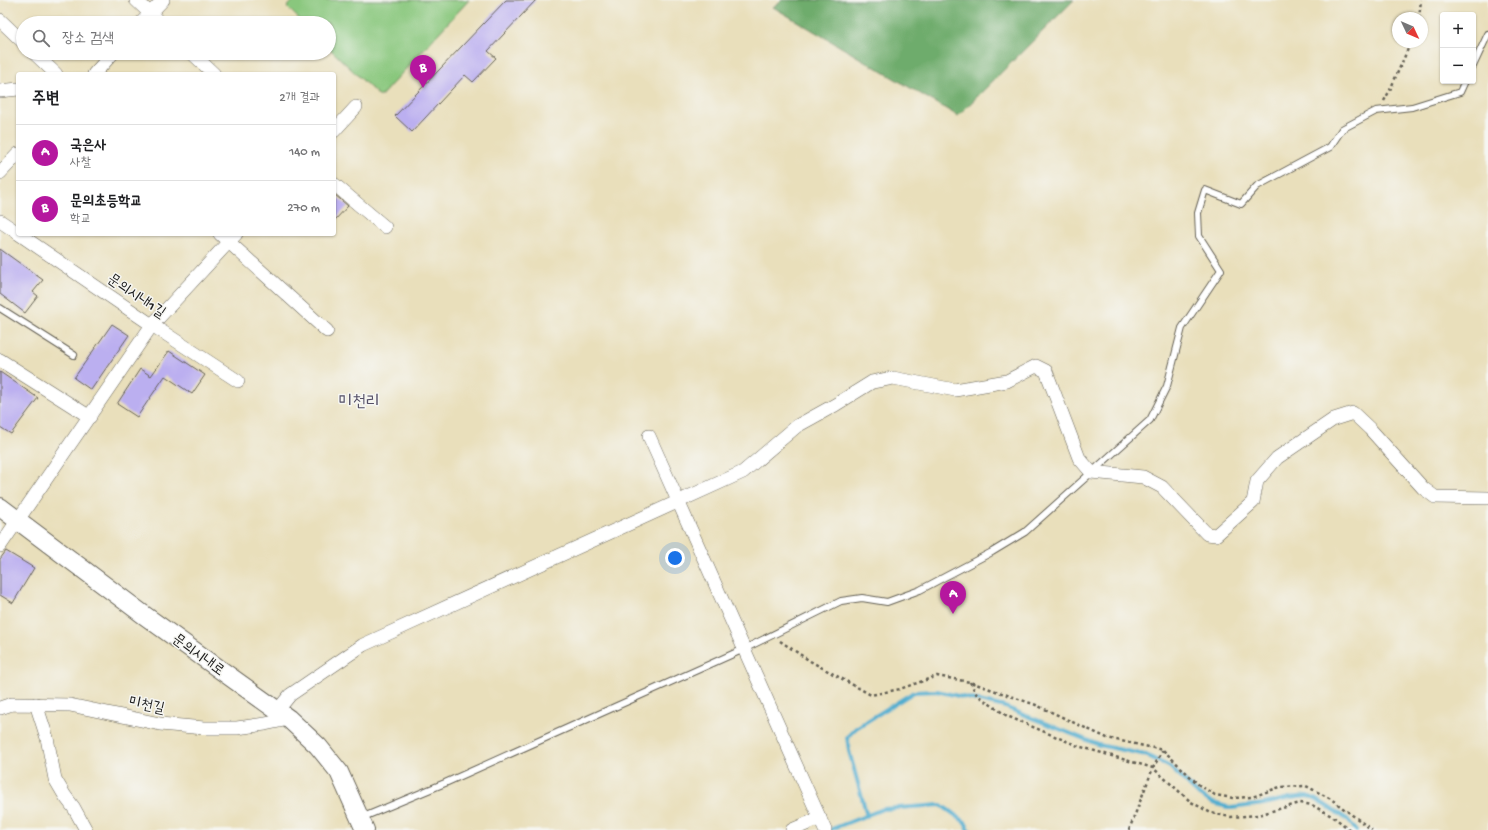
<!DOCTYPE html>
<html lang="ko">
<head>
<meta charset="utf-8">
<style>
  :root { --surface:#fff; --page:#f2f2f2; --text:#202124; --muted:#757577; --line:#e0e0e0; --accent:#b5179e }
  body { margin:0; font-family:"Gochi Hand","Poor Story",sans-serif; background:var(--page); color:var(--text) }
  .controls { position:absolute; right:12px; top:12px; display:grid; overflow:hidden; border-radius:4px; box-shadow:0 1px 3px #0004 }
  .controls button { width:36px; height:36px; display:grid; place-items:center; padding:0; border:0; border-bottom:1px solid var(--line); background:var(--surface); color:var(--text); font:20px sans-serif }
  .compass { position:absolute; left:1392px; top:12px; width:36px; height:36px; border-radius:50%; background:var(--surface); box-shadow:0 1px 3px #0004; rotate:134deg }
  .you { position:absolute; left:675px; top:558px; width:14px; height:14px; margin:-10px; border:3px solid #fff; border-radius:50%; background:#1a73e8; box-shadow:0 0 0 6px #1a73e833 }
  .badge { display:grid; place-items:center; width:26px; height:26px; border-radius:50%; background:var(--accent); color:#fff; font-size:13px; font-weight:700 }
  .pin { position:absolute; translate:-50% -33px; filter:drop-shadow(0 1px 2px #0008) }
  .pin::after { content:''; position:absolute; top:21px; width:14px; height:12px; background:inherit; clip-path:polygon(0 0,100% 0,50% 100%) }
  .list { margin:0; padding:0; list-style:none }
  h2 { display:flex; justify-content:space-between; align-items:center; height:52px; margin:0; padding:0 16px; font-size:17px }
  h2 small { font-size:13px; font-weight:400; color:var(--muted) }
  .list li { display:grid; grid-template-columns:26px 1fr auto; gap:12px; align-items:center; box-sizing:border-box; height:56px; padding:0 16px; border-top:1px solid var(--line) }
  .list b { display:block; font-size:15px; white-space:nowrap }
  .list p { margin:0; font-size:13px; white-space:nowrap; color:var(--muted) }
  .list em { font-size:13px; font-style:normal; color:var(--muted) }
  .icon { flex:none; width:22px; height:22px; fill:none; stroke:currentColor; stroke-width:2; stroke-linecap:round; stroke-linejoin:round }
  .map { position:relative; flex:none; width:1488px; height:830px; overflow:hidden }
  .search { position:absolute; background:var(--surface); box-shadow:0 1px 3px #0004; left:16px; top:16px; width:320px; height:44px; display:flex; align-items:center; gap:10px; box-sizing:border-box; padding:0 14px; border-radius:22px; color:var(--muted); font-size:15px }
  .panel { position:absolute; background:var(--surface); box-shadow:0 1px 3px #0004; left:16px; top:72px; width:320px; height:164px; border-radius:4px }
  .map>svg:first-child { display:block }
  .green { fill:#89c77d; stroke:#52724c }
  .forest { fill:#6eac6c; stroke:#456444 }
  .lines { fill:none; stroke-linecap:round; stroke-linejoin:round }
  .stream { stroke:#51adcf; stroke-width:4 }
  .building { fill:#bbaff0 }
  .lane-casing { stroke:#646054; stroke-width:8 }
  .street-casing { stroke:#646054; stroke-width:14 }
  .secondary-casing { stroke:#646054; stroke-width:20 }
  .path { stroke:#646054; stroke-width:2.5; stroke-dasharray:3 3; stroke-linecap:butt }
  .lane { stroke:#fff; stroke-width:6 }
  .street { stroke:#fff; stroke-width:13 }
  .secondary { stroke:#fff; stroke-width:18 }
  .labels { text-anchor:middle; stroke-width:3; stroke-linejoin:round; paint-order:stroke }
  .street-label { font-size:15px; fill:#1c1c1c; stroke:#f6f6f2 }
  .quarter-label { font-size:17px; fill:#544f66; stroke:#f6f6f2 }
</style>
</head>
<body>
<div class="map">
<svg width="1488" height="830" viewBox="0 0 1488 830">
  <rect width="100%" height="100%" fill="#f6f6f2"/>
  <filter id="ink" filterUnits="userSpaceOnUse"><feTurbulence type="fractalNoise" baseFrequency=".025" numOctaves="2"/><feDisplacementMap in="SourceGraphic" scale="8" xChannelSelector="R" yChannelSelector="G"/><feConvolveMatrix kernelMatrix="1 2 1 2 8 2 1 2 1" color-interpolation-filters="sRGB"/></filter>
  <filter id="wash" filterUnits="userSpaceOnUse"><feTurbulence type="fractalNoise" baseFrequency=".012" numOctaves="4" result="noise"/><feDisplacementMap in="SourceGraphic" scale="16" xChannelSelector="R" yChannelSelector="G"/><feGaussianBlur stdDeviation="0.9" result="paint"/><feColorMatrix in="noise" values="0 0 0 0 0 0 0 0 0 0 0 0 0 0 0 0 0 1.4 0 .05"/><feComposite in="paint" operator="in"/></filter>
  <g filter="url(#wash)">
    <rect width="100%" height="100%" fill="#e9dfbb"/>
    <polygon class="green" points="294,0 469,0 380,97 329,48 329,23 303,23 287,7"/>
    <polygon class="forest" points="782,0 1074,0 958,116 773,7"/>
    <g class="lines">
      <g class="stream">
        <polyline points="867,816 849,751 847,737 856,728 914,692 937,691 1005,707 1099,745 1146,755 1170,767 1199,795 1213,803 1231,808 1264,804 1290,798 1308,796 1317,800 1347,819 1356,830"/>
        <polyline points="829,830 883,809 941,805 965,822 969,830"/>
      </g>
    </g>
    <g id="blocks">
      <g class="building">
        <polygon points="506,0 536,0 488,51 496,58 473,82 465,75 412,132 395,116"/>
        <polygon points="334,194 348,206 334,221"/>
        <polygon points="0,249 43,280 33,292 38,296 25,313 0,294"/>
        <polygon points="112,324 129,335 91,390 74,378"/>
        <polygon points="169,351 205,375 192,394 165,376 137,417 117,404 140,369 151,376"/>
        <polygon points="0,372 38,398 11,434 0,427"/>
        <polygon points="6,551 34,568 13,603 0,595 0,559"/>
      </g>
    </g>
  </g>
  <g filter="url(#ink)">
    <use href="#blocks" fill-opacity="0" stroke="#646054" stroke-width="1"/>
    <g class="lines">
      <defs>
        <g id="lane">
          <polyline points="1473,66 1488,34"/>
          <polyline points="0,308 74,355"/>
          <polyline points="361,818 445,783 744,649 841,601 862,598 887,602 920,590 992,552 1025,532 1150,420 1167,386 1182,328 1221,270 1199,236 1198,213 1205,190 1241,204 1257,186 1330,147 1342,129 1376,111 1412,107 1460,92 1465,81"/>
        </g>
        <g id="street">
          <polyline points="136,0 160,23"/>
          <polyline points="0,20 23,42"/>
          <polyline points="141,23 163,0"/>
          <polyline points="34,53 56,74"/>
          <polyline points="192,53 214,74"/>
          <polyline points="94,74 113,53"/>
          <polyline points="0,91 18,89"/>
          <polyline points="334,131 356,107"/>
          <polyline points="0,173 18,154"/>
          <polyline points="334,184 385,227"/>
          <polyline points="0,221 18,233"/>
          <polyline points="19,234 152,325 238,381"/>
          <polyline points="220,234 327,331"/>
          <polyline points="0,360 90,417"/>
          <polyline points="649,436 825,830"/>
          <polyline points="0,546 152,325 236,234"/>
          <polyline points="36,704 47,738 55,779 65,796 74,808 86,830"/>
          <polyline points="0,708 12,704 70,705 160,724 204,728 237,728 265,724 289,719"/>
          <polyline points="277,711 290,695 363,645 743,472 797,426 835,405 872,382 893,378 955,390 1007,381 1036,366 1046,371 1079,458 1091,472 1143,477 1162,487 1207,534 1216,535 1253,502 1257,481 1277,458 1334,419 1353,413 1370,429 1423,488 1435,497 1488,498"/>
          <polyline points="792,830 820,818"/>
        </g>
        <polyline id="secondary" points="0,507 144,615 289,719 318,746 339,772 365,830"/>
      </defs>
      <use href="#lane" class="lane-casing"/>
      <use href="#street" class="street-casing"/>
      <use href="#secondary" class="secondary-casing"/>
      <g class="path">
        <polyline points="1419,18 1421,0"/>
        <polyline points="1384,101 1390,90 1411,42"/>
        <polyline points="780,641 810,661 871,695 900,689 937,676 970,682 1036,705 1107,738 1163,750 1199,785 1215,795 1233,798 1252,797 1280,787 1306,786 1331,799 1372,830"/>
        <polyline points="970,682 977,695 1007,716 1078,746 1153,768 1191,802 1211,813 1231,817 1258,815 1300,803 1312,805 1335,818 1350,830"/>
        <polyline points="1129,830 1153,768 1163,750"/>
      </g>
      <use href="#lane" class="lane"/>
      <use href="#street" class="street"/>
      <use href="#secondary" class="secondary"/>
    </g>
  </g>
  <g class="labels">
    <g class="street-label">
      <text transform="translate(137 295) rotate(34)" y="5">문의시내1길</text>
      <text transform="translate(199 654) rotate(36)" y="5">문의시내로</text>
      <text transform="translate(147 704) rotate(12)" y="5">미천길</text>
    </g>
    <g class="quarter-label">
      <text x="359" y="406">미천리</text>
    </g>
  </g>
</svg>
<div class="controls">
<button>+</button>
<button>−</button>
</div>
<svg class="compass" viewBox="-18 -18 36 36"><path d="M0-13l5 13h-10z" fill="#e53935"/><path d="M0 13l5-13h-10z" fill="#757577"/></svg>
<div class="you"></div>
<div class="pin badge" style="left:953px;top:614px">A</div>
<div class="pin badge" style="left:423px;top:88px">B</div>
<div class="search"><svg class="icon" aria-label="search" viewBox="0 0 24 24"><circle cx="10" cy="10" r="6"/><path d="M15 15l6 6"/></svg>장소 검색</div>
<section class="panel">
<h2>주변<small>2개 결과</small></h2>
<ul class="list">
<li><span class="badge">A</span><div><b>국은사</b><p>사찰</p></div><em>140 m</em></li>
<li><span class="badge">B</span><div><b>문의초등학교</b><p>학교</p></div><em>270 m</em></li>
</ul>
</section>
</div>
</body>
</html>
